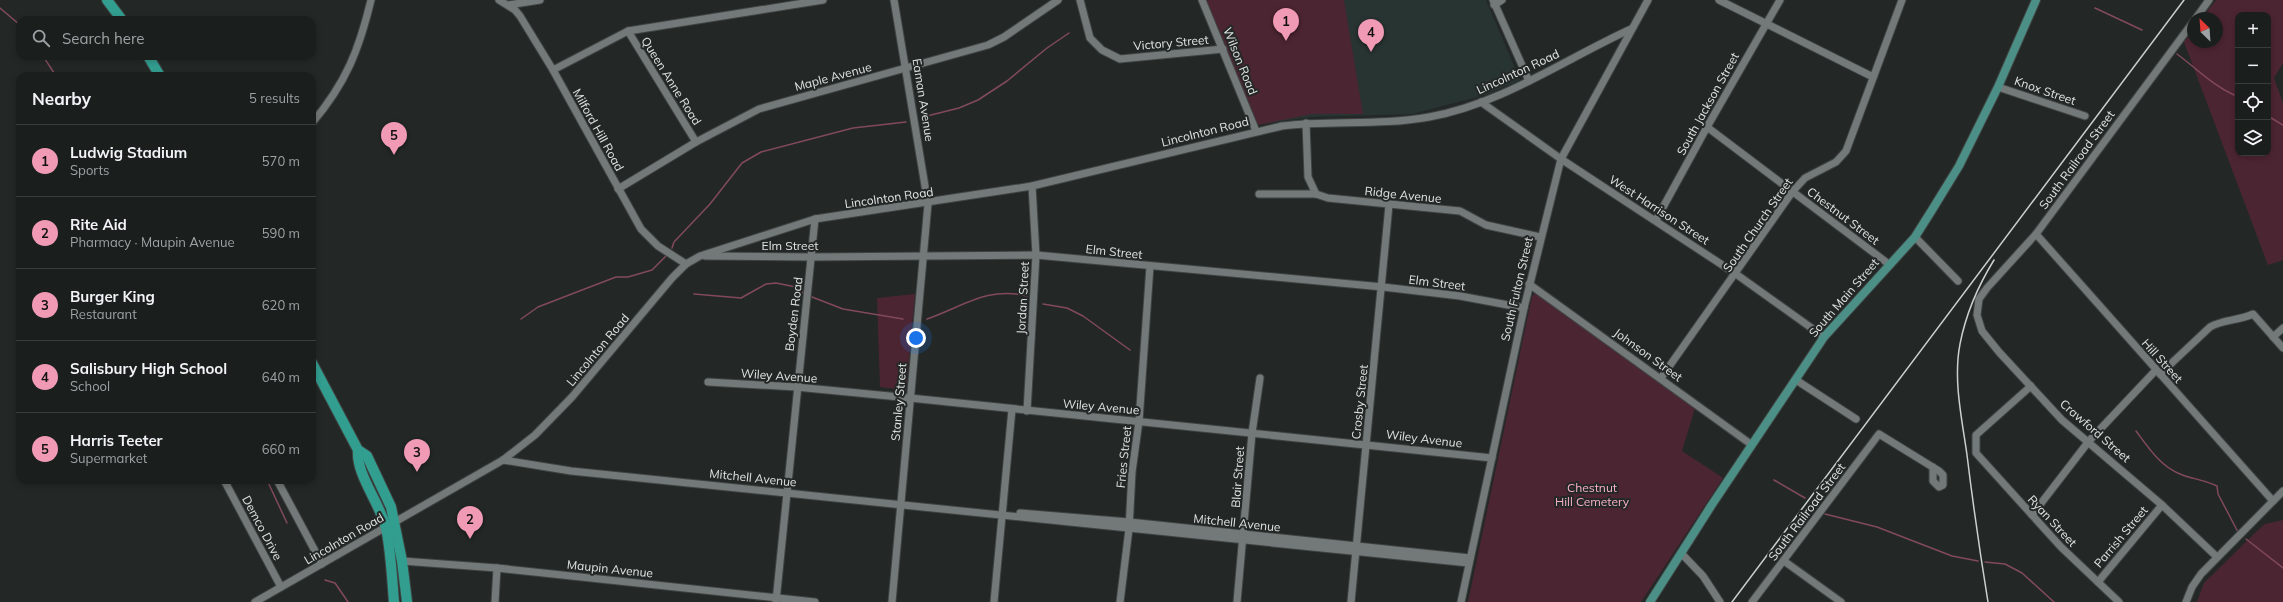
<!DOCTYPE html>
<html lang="en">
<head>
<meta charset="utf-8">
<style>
  :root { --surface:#1a1e1d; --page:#272b2a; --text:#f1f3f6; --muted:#9fa2a4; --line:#383c3b; --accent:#f09ab6 }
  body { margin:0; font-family:Mulish,sans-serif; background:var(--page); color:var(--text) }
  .controls { position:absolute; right:12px; top:12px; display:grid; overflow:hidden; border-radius:8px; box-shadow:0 2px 6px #0003 }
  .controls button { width:36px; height:36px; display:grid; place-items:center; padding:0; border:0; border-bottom:1px solid var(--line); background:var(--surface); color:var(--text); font:20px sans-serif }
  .compass { position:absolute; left:2187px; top:12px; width:36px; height:36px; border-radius:50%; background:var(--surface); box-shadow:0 2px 6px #0003; rotate:335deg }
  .you { position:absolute; left:916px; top:338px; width:14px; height:14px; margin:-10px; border:3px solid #fff; border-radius:50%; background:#1a73e8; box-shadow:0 0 0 6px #1a73e833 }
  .badge { display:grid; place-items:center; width:26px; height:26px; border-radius:50%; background:var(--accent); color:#111; font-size:13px; font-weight:700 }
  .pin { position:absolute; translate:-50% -33px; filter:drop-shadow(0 1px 2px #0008) }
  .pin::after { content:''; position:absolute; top:21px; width:14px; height:12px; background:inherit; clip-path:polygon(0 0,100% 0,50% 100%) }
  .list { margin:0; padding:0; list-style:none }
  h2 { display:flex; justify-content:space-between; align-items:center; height:52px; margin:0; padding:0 16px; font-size:17px }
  h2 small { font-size:13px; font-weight:400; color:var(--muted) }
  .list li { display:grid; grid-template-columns:26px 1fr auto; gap:12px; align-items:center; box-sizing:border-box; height:72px; padding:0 16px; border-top:1px solid var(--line) }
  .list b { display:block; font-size:15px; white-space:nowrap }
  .list p { margin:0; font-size:13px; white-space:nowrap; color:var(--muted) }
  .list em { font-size:13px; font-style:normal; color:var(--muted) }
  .icon { flex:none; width:22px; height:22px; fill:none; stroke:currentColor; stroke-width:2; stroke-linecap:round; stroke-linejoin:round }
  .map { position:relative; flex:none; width:2283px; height:602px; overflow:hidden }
  .search { position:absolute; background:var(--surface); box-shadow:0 2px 6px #0003; left:16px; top:16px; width:300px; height:44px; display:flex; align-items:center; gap:10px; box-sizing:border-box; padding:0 14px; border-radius:12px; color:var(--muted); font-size:15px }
  .panel { position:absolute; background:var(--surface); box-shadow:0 2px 6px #0003; left:16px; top:72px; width:300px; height:412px; border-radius:12px }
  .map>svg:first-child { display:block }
  .built { fill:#283432 }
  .green { fill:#4c2532; fill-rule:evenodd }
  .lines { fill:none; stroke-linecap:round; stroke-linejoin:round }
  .stream { stroke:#82495c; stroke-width:1.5 }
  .minor-casing { stroke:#3f4443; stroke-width:9 }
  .major-casing { stroke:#3f4443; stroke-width:10 }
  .highway-casing { stroke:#3f4443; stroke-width:12 }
  .minor { stroke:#737978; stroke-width:7 }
  .major { stroke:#4c8f86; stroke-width:8 }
  .highway { stroke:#329e90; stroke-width:10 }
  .rail { stroke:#cbcfce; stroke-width:1.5 }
  .labels { text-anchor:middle; stroke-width:4; stroke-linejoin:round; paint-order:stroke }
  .street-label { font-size:12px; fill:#e0e4e3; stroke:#232827 }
  .park-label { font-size:12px; fill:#f9b0c7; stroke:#232827 }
</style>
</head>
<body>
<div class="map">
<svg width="2283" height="602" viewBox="0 0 2283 602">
  <rect width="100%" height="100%" fill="#232827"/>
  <polygon class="built" points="1211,0 1486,0 1520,80 1485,95 1412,114 1310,117 1261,124"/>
  <g class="green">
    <polygon points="1209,0 1344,0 1363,114 1312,114 1258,125 1205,1"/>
    <path d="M2216 0H2283V63L2274 78 2283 103V260L2268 265 2184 42 2193 30V42H2217V18H2202ZM2238 15H2268V153H2238Z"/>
    <polygon points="1536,293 1695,408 1682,451 1723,478 1641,602 1468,602 1532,296"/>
    <polygon points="915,294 906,390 880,387 877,298"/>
    <polygon points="2283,520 2283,602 2197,602 2204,583 2256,532 2265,524"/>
  </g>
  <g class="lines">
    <g class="stream">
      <polyline points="0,8 20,25"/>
      <polyline points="2095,8 2142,30"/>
      <path d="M2177 54C2196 68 2212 85 2234 95"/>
      <polyline points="43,56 56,76"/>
      <polyline points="2268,116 2283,125"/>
      <polyline points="923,117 959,108 978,100 1007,81 1047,48 1069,33"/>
      <polyline points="672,248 674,242 710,204 742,163 761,152 853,128 906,122"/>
      <polyline points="694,294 741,298 766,284 776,283 796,287 803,293"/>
      <polyline points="812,297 843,309 903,319"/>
      <polyline points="1043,304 1067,308 1083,316 1130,350"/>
      <polyline points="521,319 538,307 582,290 616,277 628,277 652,270 666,256"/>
      <path d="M927 319C962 307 988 286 1027 296"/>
      <path d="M2136 431C2148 447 2160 466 2180 474 2192 479 2205 480 2217 486L2218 494 2238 532"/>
      <polyline points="267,480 287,523"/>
      <polyline points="1774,480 1805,498"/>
      <polyline points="1825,514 1877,527 1952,556 1978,561"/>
      <polyline points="2246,539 2283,568"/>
      <polyline points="1985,562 2005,564 2022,573 2054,602"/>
      <polyline points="325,580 335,583 348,602"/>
    </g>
    <defs>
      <g id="minor">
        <polyline points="499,0 515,10 520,16 553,70 641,229 658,246 686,264"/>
        <polyline points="1080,0 1090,38 1102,50 1120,59 1223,49"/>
        <polyline points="1202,0 1256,131"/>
        <polyline points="1493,0 1529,81"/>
        <polyline points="1719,0 1873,77"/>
        <polyline points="508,5 540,0"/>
        <polyline points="1494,5 1502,0"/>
        <polyline points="2196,18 2209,0"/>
        <polyline points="2193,22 2036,234 1987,288 1979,299 1977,315 1982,331 1999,352 2062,420 2162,505 2217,557"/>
        <polyline points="628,31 696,142"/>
        <polyline points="553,70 628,31 823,0"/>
        <polyline points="1998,87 2085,116"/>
        <polyline points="1481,102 1561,159 1736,274 1824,337"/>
        <path d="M312 123C346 83 359 50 371 0"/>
        <polyline points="1306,123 1308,177 1316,194"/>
        <polyline points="1707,127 1890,265"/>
        <polyline points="618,189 696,142 759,109 988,45 1004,37 1058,0"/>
        <polyline points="1259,194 1316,194 1328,198 1460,211 1486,225 1540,237"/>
        <polyline points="1656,220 1707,127 1780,0"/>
        <polyline points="2036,234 2273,501"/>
        <polyline points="1915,237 1958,281"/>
        <polyline points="705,256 812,257 1036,255 1383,287 1460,296 1524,308"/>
        <polyline points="1529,284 1752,445"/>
        <polyline points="2273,337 2283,328"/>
        <path d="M2160 374 2210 327C2224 319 2238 321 2253 314L2283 348"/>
        <polyline points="1661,378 1793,191 1805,178 1836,162 1846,151 1902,0"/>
        <polyline points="1796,380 1856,419"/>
        <polyline points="708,382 796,387 910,398 1492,458"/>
        <polyline points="2031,386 1976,435 1976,453 2061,547 2119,602"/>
        <polyline points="1027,411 1036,255 1032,186"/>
        <polyline points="503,460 571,471 1469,563"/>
        <polyline points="224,480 281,587"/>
        <polyline points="277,480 322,564"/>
        <polyline points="1020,513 1129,522 1470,558"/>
        <polyline points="2032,515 2089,441 2156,370"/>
        <polyline points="1681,553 1703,576 1720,602"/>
        <polyline points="402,561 497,568 815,602"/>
        <polyline points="1784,561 1841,602"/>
        <polyline points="2098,582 2162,505"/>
        <polyline points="776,601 815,219"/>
        <path d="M255 602 503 460 535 435 572 397 672 278 686 264 700 256 815 219 1032 186 1282 126C1331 120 1380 126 1429 117 1502 104 1565 59 1631 29"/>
        <polyline points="495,602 497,568"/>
        <polyline points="892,602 928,204 894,0"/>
        <polyline points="994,602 1012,409"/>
        <polyline points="1120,602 1129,529 1132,472 1139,421 1150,266"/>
        <polyline points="1237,602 1252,433 1260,378"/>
        <polyline points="1351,602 1389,205"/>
        <polyline points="1461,602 1524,308 1561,159 1648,0"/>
        <polyline points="1752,602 1879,434 1939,471 1943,475 1943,485 1939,487 1933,481 1933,467"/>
        <polyline points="2186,602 2192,587 2201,574 2283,491"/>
      </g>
      <polyline id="major" points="1650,602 1711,506 1824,337 1915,237 1932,210 1959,166 1998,87 2036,0"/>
      <g id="highway">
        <polyline points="107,0 122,20"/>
        <polyline points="148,56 160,76"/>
        <polyline points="312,363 358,450 367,456 391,507 402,561 407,602"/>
        <path d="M358 450C356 475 380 503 386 528 391 552 392 578 394 602"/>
      </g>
    </defs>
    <use href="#minor" class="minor-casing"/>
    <use href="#major" class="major-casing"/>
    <use href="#highway" class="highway-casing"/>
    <use href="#minor" class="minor"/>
    <use href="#major" class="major"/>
    <use href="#highway" class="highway"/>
    <g class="rail">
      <polyline points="1732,602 2184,0"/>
      <path d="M1988 602C1980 553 1973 504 1967 455 1962 419 1953 380 1960 344 1966 313 1978 286 1994 260"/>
    </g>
  </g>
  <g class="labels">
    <g class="street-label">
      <text transform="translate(1171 43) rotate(-5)" y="4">Victory Street</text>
      <text transform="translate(1240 61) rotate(68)" y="4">Wilson Road</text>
      <text transform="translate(1518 72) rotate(-25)" y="4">Lincolnton Road</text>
      <text transform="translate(833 77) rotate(-15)" y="4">Maple Avenue</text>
      <text transform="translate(671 81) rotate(58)" y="4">Queen Anne Road</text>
      <text transform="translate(2045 91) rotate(19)" y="4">Knox Street</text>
      <text transform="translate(923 100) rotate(81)" y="4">Eaman Avenue</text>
      <text transform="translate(1708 104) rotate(-61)" y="4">South Jackson Street</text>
      <text transform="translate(598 130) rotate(61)" y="4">Milford Hill Road</text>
      <text transform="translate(1205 132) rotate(-14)" y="4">Lincolnton Road</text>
      <text transform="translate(2077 160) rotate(-54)" y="4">South Railroad Street</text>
      <text transform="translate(1403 195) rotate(6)" y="4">Ridge Avenue</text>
      <text transform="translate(889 198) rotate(-8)" y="4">Lincolnton Road</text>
      <text transform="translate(1659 210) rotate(33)" y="4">West Harrison Street</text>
      <text transform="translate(1843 216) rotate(37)" y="4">Chestnut Street</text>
      <text transform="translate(1758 225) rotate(-55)" y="4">South Church Street</text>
      <text x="790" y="250">Elm Street</text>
      <text transform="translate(1114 252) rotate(6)" y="4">Elm Street</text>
      <text transform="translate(1437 283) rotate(7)" y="4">Elm Street</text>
      <text transform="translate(1517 289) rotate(-77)" y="4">South Fulton Street</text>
      <text transform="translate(1023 298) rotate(-87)" y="4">Jordan Street</text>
      <text transform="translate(1844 298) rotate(-49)" y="4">South Main Street</text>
      <text transform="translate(794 314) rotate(-83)" y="4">Boyden Road</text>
      <text transform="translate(598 350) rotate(-50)" y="4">Lincolnton Road</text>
      <text transform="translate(1648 355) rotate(36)" y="4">Johnson Street</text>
      <text transform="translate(2162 361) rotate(48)" y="4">Hill Street</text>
      <text transform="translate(779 376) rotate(4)" y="4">Wiley Avenue</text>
      <text transform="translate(899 402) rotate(-85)" y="4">Stanley Street</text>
      <text transform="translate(1360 402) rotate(-84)" y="4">Crosby Street</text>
      <text transform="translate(1101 407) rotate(5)" y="4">Wiley Avenue</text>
      <text transform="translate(2095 431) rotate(41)" y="4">Crawford Street</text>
      <text transform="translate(1424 439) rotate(7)" y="4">Wiley Avenue</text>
      <text transform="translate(1124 457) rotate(-84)" y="4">Fries Street</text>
      <text transform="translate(1238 477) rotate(-86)" y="4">Blair Street</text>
      <text transform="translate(753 478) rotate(6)" y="4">Mitchell Avenue</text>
      <text transform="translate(1807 512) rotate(-53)" y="4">South Railroad Street</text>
      <text transform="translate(2052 521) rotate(47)" y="4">Ryan Street</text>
      <text transform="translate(1237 523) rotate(6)" y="4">Mitchell Avenue</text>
      <text transform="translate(262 528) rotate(62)" y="4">Demco Drive</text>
      <text transform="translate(2121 537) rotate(-50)" y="4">Parrish Street</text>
      <text transform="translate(344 539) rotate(-30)" y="4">Lincolnton Road</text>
      <text transform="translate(610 569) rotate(6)" y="4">Maupin Avenue</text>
    </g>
    <g class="park-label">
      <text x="1592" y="492">Chestnut<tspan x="1592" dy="14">Hill Cemetery</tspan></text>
    </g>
  </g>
</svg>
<div class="controls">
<button>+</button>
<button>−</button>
<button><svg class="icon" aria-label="locate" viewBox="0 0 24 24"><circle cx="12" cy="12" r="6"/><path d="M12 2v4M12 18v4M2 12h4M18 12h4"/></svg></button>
<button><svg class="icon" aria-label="layers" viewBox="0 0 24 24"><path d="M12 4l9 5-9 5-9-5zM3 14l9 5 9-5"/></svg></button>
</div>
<svg class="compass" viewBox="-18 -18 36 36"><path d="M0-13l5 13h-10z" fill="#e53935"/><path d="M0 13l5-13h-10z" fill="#9fa2a4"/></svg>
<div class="you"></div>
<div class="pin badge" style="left:1286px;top:41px">1</div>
<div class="pin badge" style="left:470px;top:539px">2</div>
<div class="pin badge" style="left:417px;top:472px">3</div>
<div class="pin badge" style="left:1371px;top:52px">4</div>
<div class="pin badge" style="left:394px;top:155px">5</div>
<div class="search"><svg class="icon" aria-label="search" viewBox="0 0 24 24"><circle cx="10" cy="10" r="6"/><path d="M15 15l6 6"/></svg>Search here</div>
<section class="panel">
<h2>Nearby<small>5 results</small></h2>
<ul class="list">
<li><span class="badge">1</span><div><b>Ludwig Stadium</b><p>Sports</p></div><em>570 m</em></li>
<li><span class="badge">2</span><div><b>Rite Aid</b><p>Pharmacy · Maupin Avenue</p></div><em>590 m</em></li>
<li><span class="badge">3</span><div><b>Burger King</b><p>Restaurant</p></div><em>620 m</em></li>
<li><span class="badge">4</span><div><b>Salisbury High School</b><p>School</p></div><em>640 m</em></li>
<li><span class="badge">5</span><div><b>Harris Teeter</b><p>Supermarket</p></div><em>660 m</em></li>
</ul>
</section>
</div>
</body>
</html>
